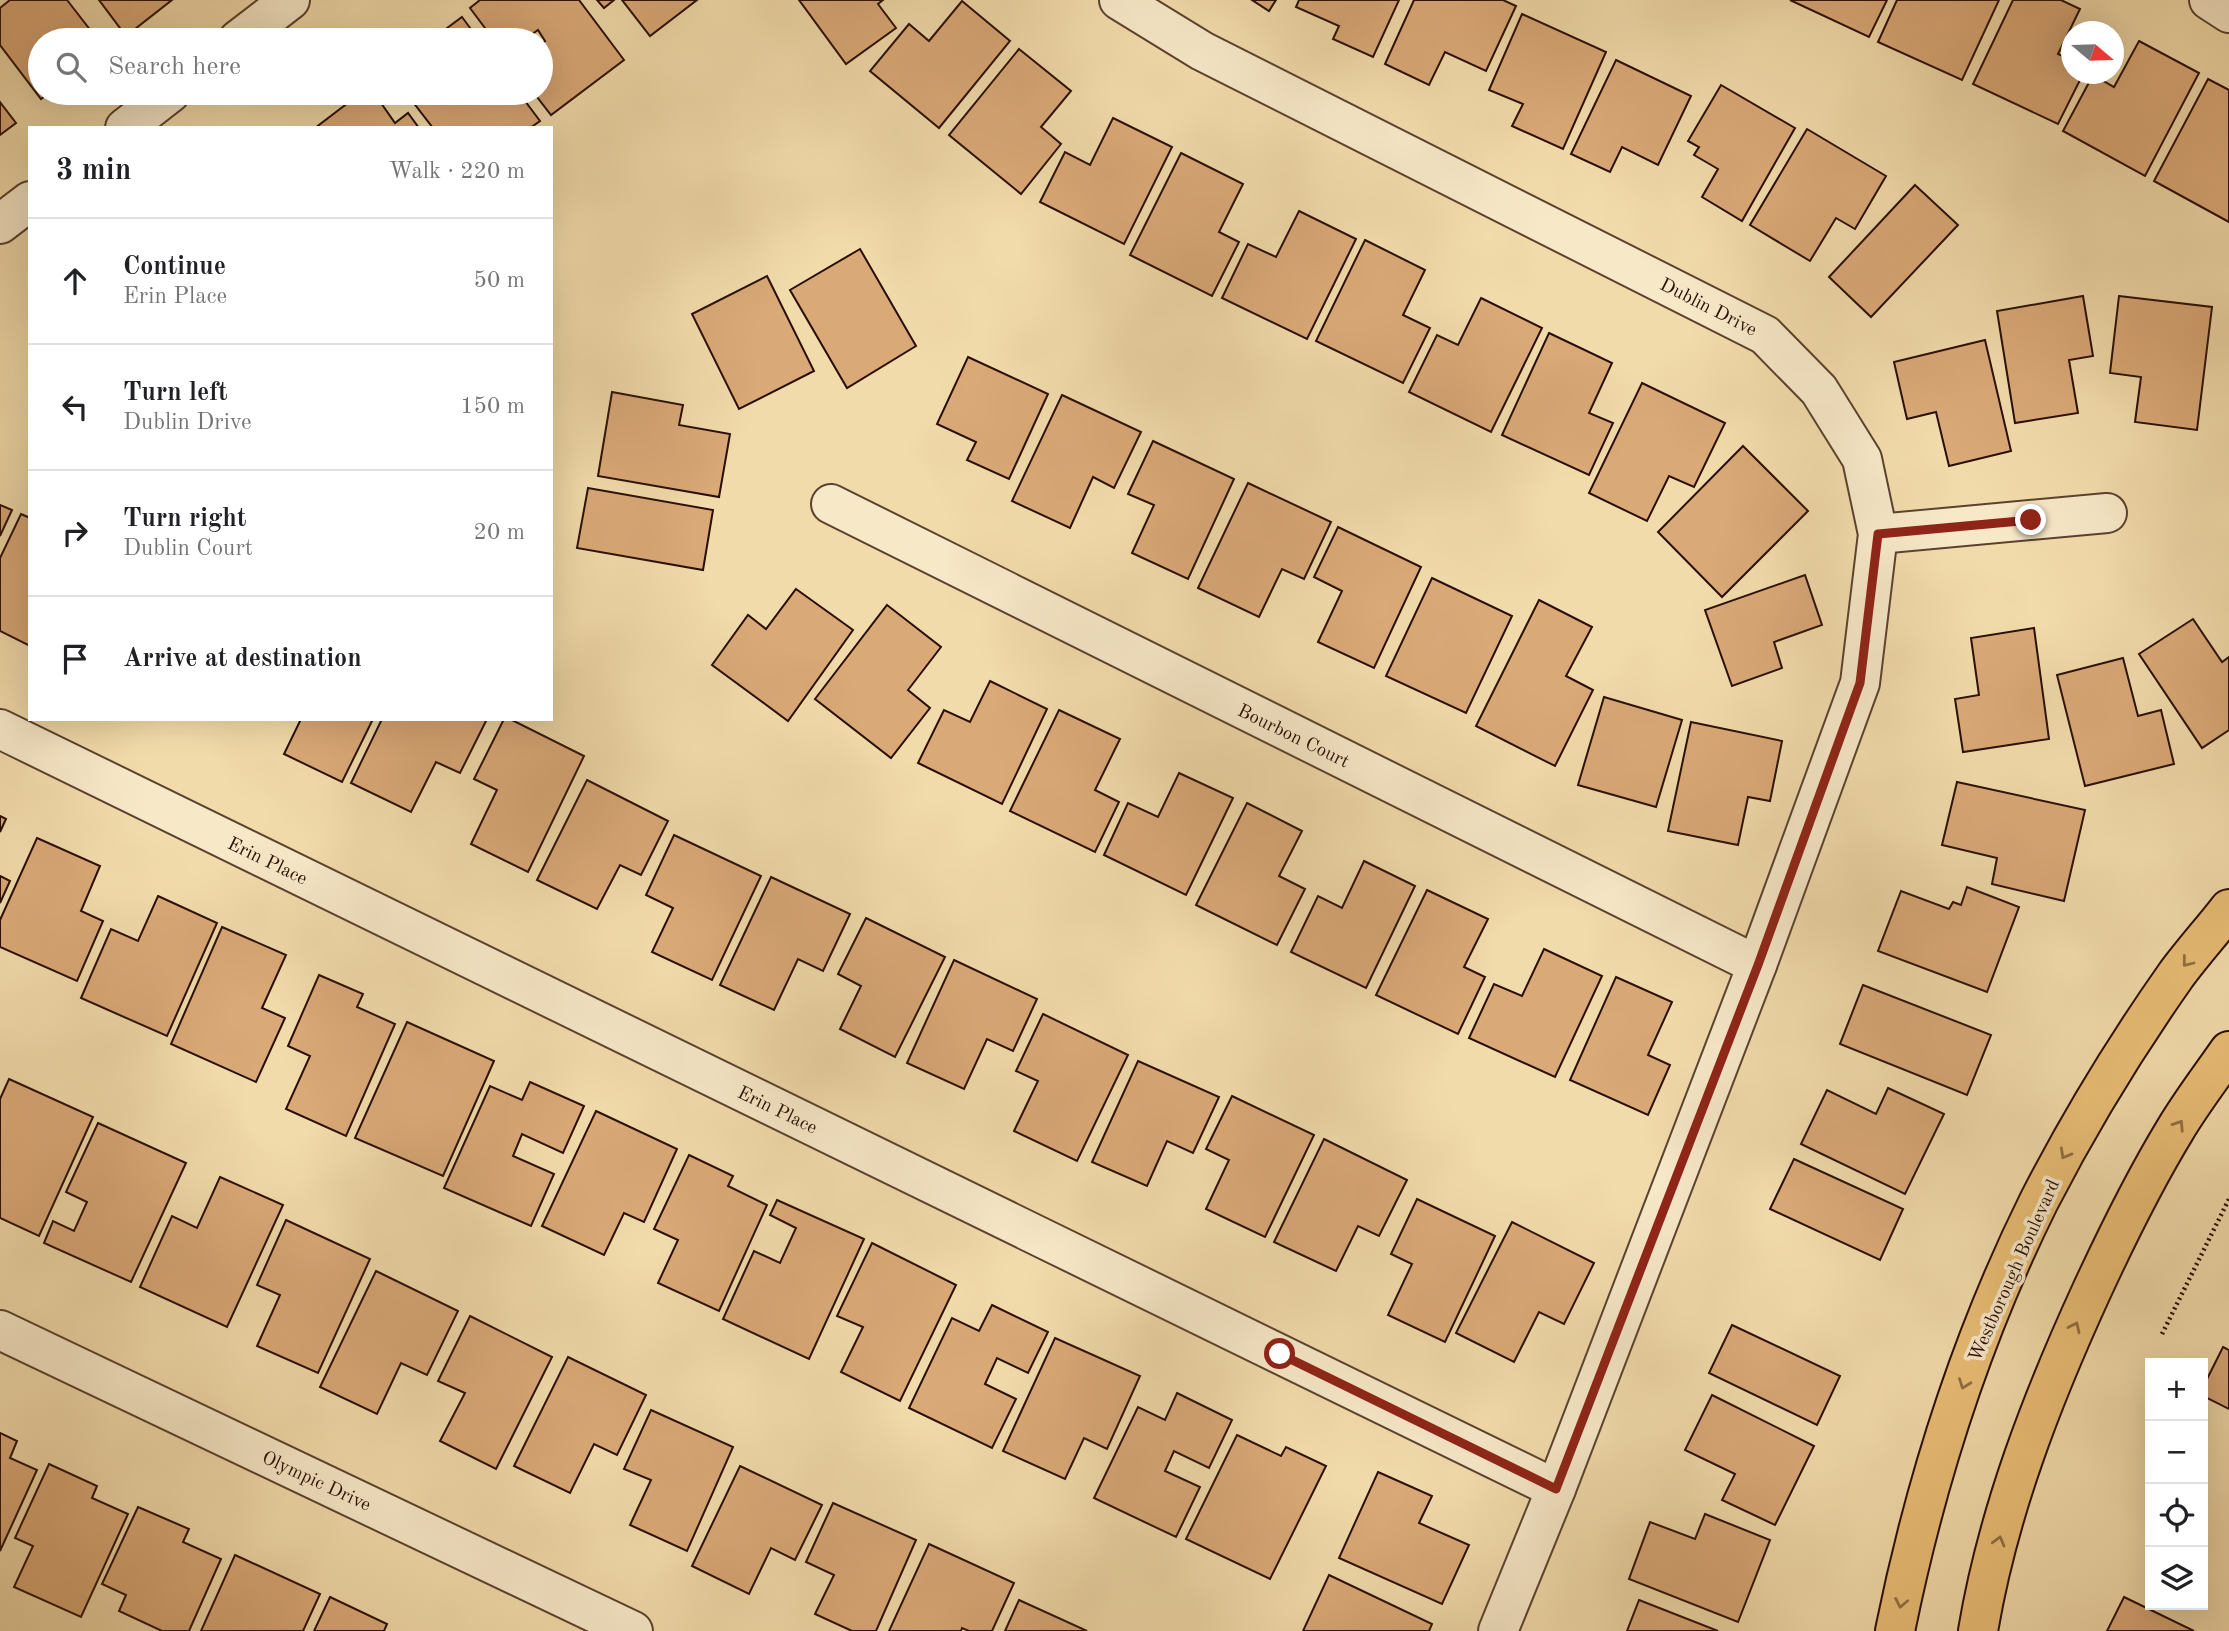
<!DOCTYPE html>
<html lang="en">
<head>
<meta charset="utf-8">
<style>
  :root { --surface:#fff; --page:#f6f6f6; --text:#202124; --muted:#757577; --line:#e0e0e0 }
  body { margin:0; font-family:"Old Standard TT",serif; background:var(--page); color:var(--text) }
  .controls { position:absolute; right:21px; bottom:21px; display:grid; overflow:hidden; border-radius:0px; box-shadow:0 7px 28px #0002 }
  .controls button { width:63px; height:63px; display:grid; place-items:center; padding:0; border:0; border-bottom:2px solid var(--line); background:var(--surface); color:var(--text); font:35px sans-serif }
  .compass { position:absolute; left:2061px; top:21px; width:63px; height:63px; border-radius:50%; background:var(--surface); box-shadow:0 7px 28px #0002; rotate:109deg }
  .stop { position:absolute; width:21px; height:21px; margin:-16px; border:5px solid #8f2418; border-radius:50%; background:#fff }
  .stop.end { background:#8f2418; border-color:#fff; box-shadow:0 2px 7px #0008 }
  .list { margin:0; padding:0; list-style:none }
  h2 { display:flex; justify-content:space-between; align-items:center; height:91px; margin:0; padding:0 28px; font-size:30px }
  h2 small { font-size:23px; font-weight:400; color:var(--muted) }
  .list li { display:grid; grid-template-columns:46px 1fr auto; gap:21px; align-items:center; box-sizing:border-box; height:126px; padding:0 28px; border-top:2px solid var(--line) }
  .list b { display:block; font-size:26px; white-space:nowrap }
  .list p { margin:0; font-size:23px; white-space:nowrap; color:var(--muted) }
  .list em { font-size:23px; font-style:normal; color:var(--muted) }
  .icon { flex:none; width:38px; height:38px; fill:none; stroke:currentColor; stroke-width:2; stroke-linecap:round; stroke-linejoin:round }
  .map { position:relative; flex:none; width:2229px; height:1631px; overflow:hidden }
  .search { position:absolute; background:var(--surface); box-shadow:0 7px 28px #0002; left:28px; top:28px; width:525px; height:77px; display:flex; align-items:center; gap:18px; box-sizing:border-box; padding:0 24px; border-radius:38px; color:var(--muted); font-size:26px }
  .panel { position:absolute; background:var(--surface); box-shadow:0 7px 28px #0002; left:28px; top:126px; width:525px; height:595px; border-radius:0px }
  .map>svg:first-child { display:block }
  .building { fill:#daa978; stroke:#290f06; stroke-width:2 }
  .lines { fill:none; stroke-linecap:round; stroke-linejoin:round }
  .minor-casing { stroke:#5b422f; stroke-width:42 }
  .major-casing { stroke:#290f06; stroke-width:42 }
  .path { stroke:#290f06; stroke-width:4.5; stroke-dasharray:2 3.5; stroke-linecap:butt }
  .minor { stroke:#f7e8c8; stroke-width:38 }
  .major { stroke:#e9be76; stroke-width:38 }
  .oneway { stroke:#936f44 }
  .route { stroke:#8f2418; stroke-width:9 }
  .labels { text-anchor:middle; stroke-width:7; stroke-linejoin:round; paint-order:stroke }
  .street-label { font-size:19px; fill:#290f06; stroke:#f7e8c8 }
</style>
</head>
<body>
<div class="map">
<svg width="2229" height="1631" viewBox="0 0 2229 1631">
  <rect width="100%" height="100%" fill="#f2dbab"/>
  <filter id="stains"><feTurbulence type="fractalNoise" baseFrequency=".00286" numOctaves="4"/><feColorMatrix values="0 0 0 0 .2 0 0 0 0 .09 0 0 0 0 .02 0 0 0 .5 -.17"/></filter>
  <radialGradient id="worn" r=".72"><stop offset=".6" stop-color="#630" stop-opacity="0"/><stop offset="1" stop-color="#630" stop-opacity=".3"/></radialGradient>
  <g class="building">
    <polygon points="10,0 67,0 98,40 40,40 40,93 49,93 41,99 0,45 0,8"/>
    <polygon points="99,0 172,0 126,36"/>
    <polygon points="480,0 579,0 624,60 551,115 534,93 541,93 541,44 545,41 538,30 524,40 494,40 470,8"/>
    <polygon points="597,0 614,0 604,8"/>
    <polygon points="622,0 697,0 650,36"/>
    <polygon points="799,0 883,0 878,4 896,28 846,64"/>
    <polygon points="1252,0 1276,0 1269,11"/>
    <polygon points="1299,0 1399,0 1373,57 1333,39 1339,26 1296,7"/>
    <polygon points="1414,0 1503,0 1516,6 1486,71 1445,52 1429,85 1385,64"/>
    <polygon points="1790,0 1887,0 1869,37"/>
    <polygon points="1897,0 1999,0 1962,80 1878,42"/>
    <polygon points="2013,0 2061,0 2080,9 2058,54 2072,60 2072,74 2083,74 2058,124 1973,84"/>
    <polygon points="962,1 1010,41 939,128 870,71 909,24 929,41"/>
    <polygon points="1522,14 1606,52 1563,149 1512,126 1523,104 1489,90"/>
    <polygon points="462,17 479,40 431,40"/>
    <polygon points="2139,41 2199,73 2145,176 2063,131 2093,75 2114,87"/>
    <polygon points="1019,49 1071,91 1041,127 1061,144 1021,194 949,135"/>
    <polygon points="1616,60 1691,96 1658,165 1622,147 1610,172 1571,154"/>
    <polygon points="2208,79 2229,90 2229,222 2154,181"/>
    <polygon points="1721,85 1795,128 1742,221 1702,197 1718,169 1694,155 1699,147 1688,141"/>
    <polygon points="361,93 393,93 381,103 395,123 408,113 419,128 315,128"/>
    <polygon points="406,93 519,93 540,121 530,128 433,128"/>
    <polygon points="0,102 16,123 0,135"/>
    <polygon points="1113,118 1172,147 1124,244 1040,202 1065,152 1090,165"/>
    <polygon points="1807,129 1886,176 1855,229 1836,218 1810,261 1750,225"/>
    <polygon points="1181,153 1243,184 1219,232 1239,242 1212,296 1130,255"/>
    <polygon points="1915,185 1958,225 1871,317 1829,277"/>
    <polygon points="1299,211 1356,239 1307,339 1222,298 1248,244 1276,257"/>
    <polygon points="1365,240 1425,270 1403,315 1430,328 1403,383 1316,341"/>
    <polygon points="860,249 916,346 847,388 790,290"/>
    <polygon points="767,276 814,371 739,409 692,314"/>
    <polygon points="2083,296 2093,356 2069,360 2078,413 2015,423 1997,311"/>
    <polygon points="2119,296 2212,307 2197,430 2135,422 2141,377 2110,373"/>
    <polygon points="1481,298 1542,328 1491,432 1409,392 1437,335 1458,345"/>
    <polygon points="1549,333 1612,363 1589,413 1613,423 1589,475 1502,435"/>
    <polygon points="1985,340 2011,451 1949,466 1936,412 1907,419 1894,362"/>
    <polygon points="968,357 1048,394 1009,479 967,460 976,442 937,424"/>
    <polygon points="1642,383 1725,423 1694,487 1669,476 1647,521 1589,493"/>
    <polygon points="612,392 683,405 679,425 730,434 719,497 598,476"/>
    <polygon points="1062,395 1141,432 1114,488 1093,477 1070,528 1012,501"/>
    <polygon points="1153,441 1234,479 1188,579 1132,553 1154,505 1128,494"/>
    <polygon points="1743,446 1808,511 1722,597 1658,532"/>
    <polygon points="1248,483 1331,522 1304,579 1282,569 1259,617 1198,588"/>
    <polygon points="588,488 713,510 703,570 577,548"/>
    <polygon points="0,505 12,510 0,536"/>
    <polygon points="21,514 30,518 30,646 0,631 0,558"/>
    <polygon points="1338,527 1421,567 1374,668 1318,642 1342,591 1314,577"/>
    <polygon points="1805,575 1822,625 1774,642 1782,668 1732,686 1705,610"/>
    <polygon points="1432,578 1512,616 1466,713 1386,676"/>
    <polygon points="796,589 853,630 788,721 712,665 748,615 766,629"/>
    <polygon points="1539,600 1592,627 1566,676 1593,690 1555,766 1476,726"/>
    <polygon points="887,605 941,647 908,690 930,708 891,758 815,699"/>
    <polygon points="2193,619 2222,662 2229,657 2229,730 2202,748 2139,654"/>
    <polygon points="2034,628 2049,739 1963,752 1955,699 1979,695 1971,638"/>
    <polygon points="2123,658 2138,716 2161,710 2174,764 2085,786 2057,675"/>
    <polygon points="990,681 1047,709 1002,804 918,763 944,710 970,722"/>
    <polygon points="1604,697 1682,720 1656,807 1578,785"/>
    <polygon points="1059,710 1120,739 1095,790 1119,802 1095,852 1010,811"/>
    <polygon points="301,719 373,719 342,782 284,754"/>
    <polygon points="382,719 487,719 460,773 436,762 411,812 351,783"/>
    <polygon points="504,719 510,719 584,756 528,872 471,844 497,790 474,779"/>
    <polygon points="1691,722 1782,741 1770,801 1748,797 1738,845 1668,831"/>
    <polygon points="1179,773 1233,798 1186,895 1104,855 1128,803 1158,817"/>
    <polygon points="587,780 668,821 641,875 620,865 597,909 537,880"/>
    <polygon points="1957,782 2085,810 2064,901 1992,884 1997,858 1942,845"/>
    <polygon points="1247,803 1302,831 1279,876 1305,889 1277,945 1196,905"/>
    <polygon points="0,816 6,819 0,832"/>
    <polygon points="674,835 761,876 712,980 652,952 673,908 646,895"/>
    <polygon points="37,838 100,866 81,911 103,921 77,981 0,947 0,920"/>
    <polygon points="1364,861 1415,886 1366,988 1291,952 1318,896 1342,908"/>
    <polygon points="0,876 10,881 0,903"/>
    <polygon points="771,877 850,914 823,971 798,959 774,1010 720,985"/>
    <polygon points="1967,887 2019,907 1987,992 1878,951 1901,891 1949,909 1953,902 1961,905"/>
    <polygon points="1427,890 1488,919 1464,967 1485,977 1458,1034 1376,995"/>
    <polygon points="158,896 217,923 167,1036 81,998 111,929 138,941"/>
    <polygon points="866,918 945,957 895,1057 840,1029 861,986 838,974"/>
    <polygon points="222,927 286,955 262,1008 285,1018 256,1082 171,1044"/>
    <polygon points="1544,949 1602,976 1555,1077 1469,1038 1494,984 1522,996"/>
    <polygon points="954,960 1037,999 1013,1051 987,1039 964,1089 907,1063"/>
    <polygon points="319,975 363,994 357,1007 395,1024 346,1136 286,1109 310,1056 288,1046"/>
    <polygon points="1616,977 1672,1002 1648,1055 1670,1065 1648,1115 1570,1080"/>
    <polygon points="1863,985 1991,1035 1967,1095 1840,1044"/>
    <polygon points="1043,1014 1128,1055 1077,1161 1014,1131 1038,1081 1016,1071"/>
    <polygon points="407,1022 494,1061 443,1176 355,1138"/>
    <polygon points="1138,1061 1219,1097 1193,1153 1167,1141 1147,1186 1092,1162"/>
    <polygon points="9,1079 93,1117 39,1236 0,1218 0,1099"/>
    <polygon points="530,1082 584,1106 563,1153 522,1134 513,1156 554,1174 531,1226 444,1188 490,1086 522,1100"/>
    <polygon points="1888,1088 1944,1114 1905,1194 1801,1144 1827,1090 1876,1114"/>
    <polygon points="1232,1096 1314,1135 1265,1237 1206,1209 1229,1160 1206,1149"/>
    <polygon points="596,1111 677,1149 644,1222 624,1213 604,1255 542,1226"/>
    <polygon points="98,1123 186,1163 131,1282 44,1243 53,1221 74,1231 87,1202 66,1192"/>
    <polygon points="1324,1139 1407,1180 1379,1236 1358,1226 1336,1271 1274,1242"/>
    <polygon points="689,1155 733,1176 728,1186 767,1205 719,1311 658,1283 678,1240 654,1229"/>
    <polygon points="1794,1159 1903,1209 1880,1260 1770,1209"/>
    <polygon points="220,1177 283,1205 227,1327 140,1287 172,1216 197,1228"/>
    <polygon points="1417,1199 1495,1236 1445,1342 1388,1315 1412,1264 1391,1254"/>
    <polygon points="777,1200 864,1239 809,1359 723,1319 754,1251 780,1263 796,1228 770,1215"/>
    <polygon points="286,1220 370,1259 318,1373 257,1346 280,1295 257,1285"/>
    <polygon points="1512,1222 1594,1263 1564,1324 1539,1312 1514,1362 1456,1333"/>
    <polygon points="872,1243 956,1285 900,1401 841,1372 863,1327 837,1316"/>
    <polygon points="376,1271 458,1311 427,1375 401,1363 377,1414 320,1387"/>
    <polygon points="992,1305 1048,1332 1028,1373 997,1358 985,1384 1016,1399 992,1448 909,1408 952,1318 979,1331"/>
    <polygon points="470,1316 552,1357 496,1469 440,1441 465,1393 438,1381"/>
    <polygon points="1732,1325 1840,1376 1817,1425 1709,1373"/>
    <polygon points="1055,1338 1140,1376 1107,1449 1084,1438 1065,1479 1003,1451"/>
    <polygon points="2223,1347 2229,1350 2229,1409 2203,1396 2203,1387"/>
    <polygon points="568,1357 646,1395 617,1455 594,1444 570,1493 514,1466"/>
    <polygon points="1177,1393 1232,1420 1209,1468 1174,1451 1165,1471 1200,1487 1176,1537 1094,1498 1138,1407 1165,1420"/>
    <polygon points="1712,1395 1814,1446 1775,1525 1722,1500 1735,1474 1685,1450"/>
    <polygon points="651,1410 733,1447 687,1551 630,1525 651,1480 624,1469"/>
    <polygon points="0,1433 17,1441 10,1458 37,1470 0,1551"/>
    <polygon points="1237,1435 1281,1456 1286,1447 1326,1466 1270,1579 1186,1539"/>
    <polygon points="49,1464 97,1486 92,1498 128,1514 81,1617 14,1587 33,1546 15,1538"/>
    <polygon points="740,1466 822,1505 795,1560 771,1548 749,1594 692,1566"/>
    <polygon points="1378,1472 1432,1496 1419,1523 1469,1545 1442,1604 1339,1558"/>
    <polygon points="833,1503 916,1540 876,1631 852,1631 815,1614 834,1575 806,1562"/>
    <polygon points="138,1507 189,1529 183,1542 221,1559 189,1631 162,1631 119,1611 126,1595 102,1584"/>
    <polygon points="1705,1514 1770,1540 1738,1622 1629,1579 1650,1522 1695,1539"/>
    <polygon points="929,1544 1014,1583 992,1631 969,1631 962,1628 961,1631 889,1631"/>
    <polygon points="235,1555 320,1594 303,1631 201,1631"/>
    <polygon points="1329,1575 1432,1624 1429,1631 1303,1631"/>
    <polygon points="330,1597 387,1624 384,1631 314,1631"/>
    <polygon points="2124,1597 2194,1631 2107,1631"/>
    <polygon points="1019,1600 1087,1631 1005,1631"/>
    <polygon points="1639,1600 1718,1631 1627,1631"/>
  </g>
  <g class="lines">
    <defs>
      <g id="minor">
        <polyline points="1119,0 1202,51 1765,335 1819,390 1862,459 1878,534 1860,683 1757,965 1556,1489 1498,1631"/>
        <polyline points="2209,0 2229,13"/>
        <polyline points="238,40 290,0"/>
        <polyline points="125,128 170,93"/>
        <polyline points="0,224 30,201"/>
        <polyline points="831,504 1757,965"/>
        <polyline points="1878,534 2107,513"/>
        <polyline points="0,729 1556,1489"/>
        <polyline points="0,1330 633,1631"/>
      </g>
      <g id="major">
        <path d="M1895 1631C1925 1483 1972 1336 2039 1201 2079 1123 2126 1046 2176 975 2193 952 2212 931 2229 909"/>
        <path d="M1978 1631C1998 1512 2042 1399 2092 1290 2117 1236 2144 1181 2175 1130 2191 1103 2211 1077 2229 1051"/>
      </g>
    </defs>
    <use href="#minor" class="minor-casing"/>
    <use href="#major" class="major-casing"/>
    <polyline class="path" points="2162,1334 2229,1199"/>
    <use href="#minor" class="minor"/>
    <use href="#major" class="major"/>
  </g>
  <defs><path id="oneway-chevron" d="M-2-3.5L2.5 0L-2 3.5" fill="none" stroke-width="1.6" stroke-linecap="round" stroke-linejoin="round" transform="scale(1.75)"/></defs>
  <g class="oneway">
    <use href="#oneway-chevron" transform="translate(2187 962) rotate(128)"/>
    <use href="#oneway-chevron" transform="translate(2179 1125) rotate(-57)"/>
    <use href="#oneway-chevron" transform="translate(2065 1154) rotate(119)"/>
    <use href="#oneway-chevron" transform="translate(2075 1327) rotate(-65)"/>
    <use href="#oneway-chevron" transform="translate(1964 1384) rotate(110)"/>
    <use href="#oneway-chevron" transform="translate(1999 1541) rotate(-75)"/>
    <use href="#oneway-chevron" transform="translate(1901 1603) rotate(101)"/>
  </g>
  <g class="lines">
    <polyline class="route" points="1280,1354 1556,1489 1758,965 1860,683 1878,534 2031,520"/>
  </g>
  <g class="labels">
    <g class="street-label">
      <text transform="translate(1709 306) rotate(27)" y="7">Dublin Drive</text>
      <text transform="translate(1294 735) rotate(26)" y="7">Bourbon Court</text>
      <text transform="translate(268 860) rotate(26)" y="7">Erin Place</text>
      <text transform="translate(778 1109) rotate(26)" y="7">Erin Place</text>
      <text transform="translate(2013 1270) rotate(-66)" y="7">Westborough Boulevard</text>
      <text transform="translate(317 1480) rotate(25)" y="7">Olympic Drive</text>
    </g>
  </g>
  <rect width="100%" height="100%" filter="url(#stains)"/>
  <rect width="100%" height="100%" fill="url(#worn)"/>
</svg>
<div class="controls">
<button>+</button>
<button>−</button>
<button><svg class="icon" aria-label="locate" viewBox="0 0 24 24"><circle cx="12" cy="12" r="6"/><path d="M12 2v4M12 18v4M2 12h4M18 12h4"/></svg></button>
<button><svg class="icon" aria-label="layers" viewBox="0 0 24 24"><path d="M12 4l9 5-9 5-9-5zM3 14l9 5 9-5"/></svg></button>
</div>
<svg class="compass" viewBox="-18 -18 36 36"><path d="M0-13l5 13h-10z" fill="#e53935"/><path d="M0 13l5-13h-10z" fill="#757577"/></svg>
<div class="stop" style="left:1280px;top:1354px"></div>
<div class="stop end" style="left:2031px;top:520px"></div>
<div class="search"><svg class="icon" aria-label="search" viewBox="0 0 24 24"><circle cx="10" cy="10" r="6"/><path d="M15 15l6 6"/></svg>Search here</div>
<section class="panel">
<h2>3 min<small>Walk · 220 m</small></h2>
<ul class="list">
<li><svg class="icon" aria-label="ahead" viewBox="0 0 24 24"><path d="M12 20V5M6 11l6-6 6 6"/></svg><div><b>Continue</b><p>Erin Place</p></div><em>50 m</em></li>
<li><svg class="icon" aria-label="left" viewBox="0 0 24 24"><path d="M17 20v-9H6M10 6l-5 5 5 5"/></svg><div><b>Turn left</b><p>Dublin Drive</p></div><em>150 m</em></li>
<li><svg class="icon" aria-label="right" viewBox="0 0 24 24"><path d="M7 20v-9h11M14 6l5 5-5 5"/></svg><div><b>Turn right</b><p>Dublin Court</p></div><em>20 m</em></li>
<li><svg class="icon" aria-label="arrive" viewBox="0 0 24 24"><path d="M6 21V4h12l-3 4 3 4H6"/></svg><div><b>Arrive at destination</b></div></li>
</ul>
</section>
</div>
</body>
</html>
